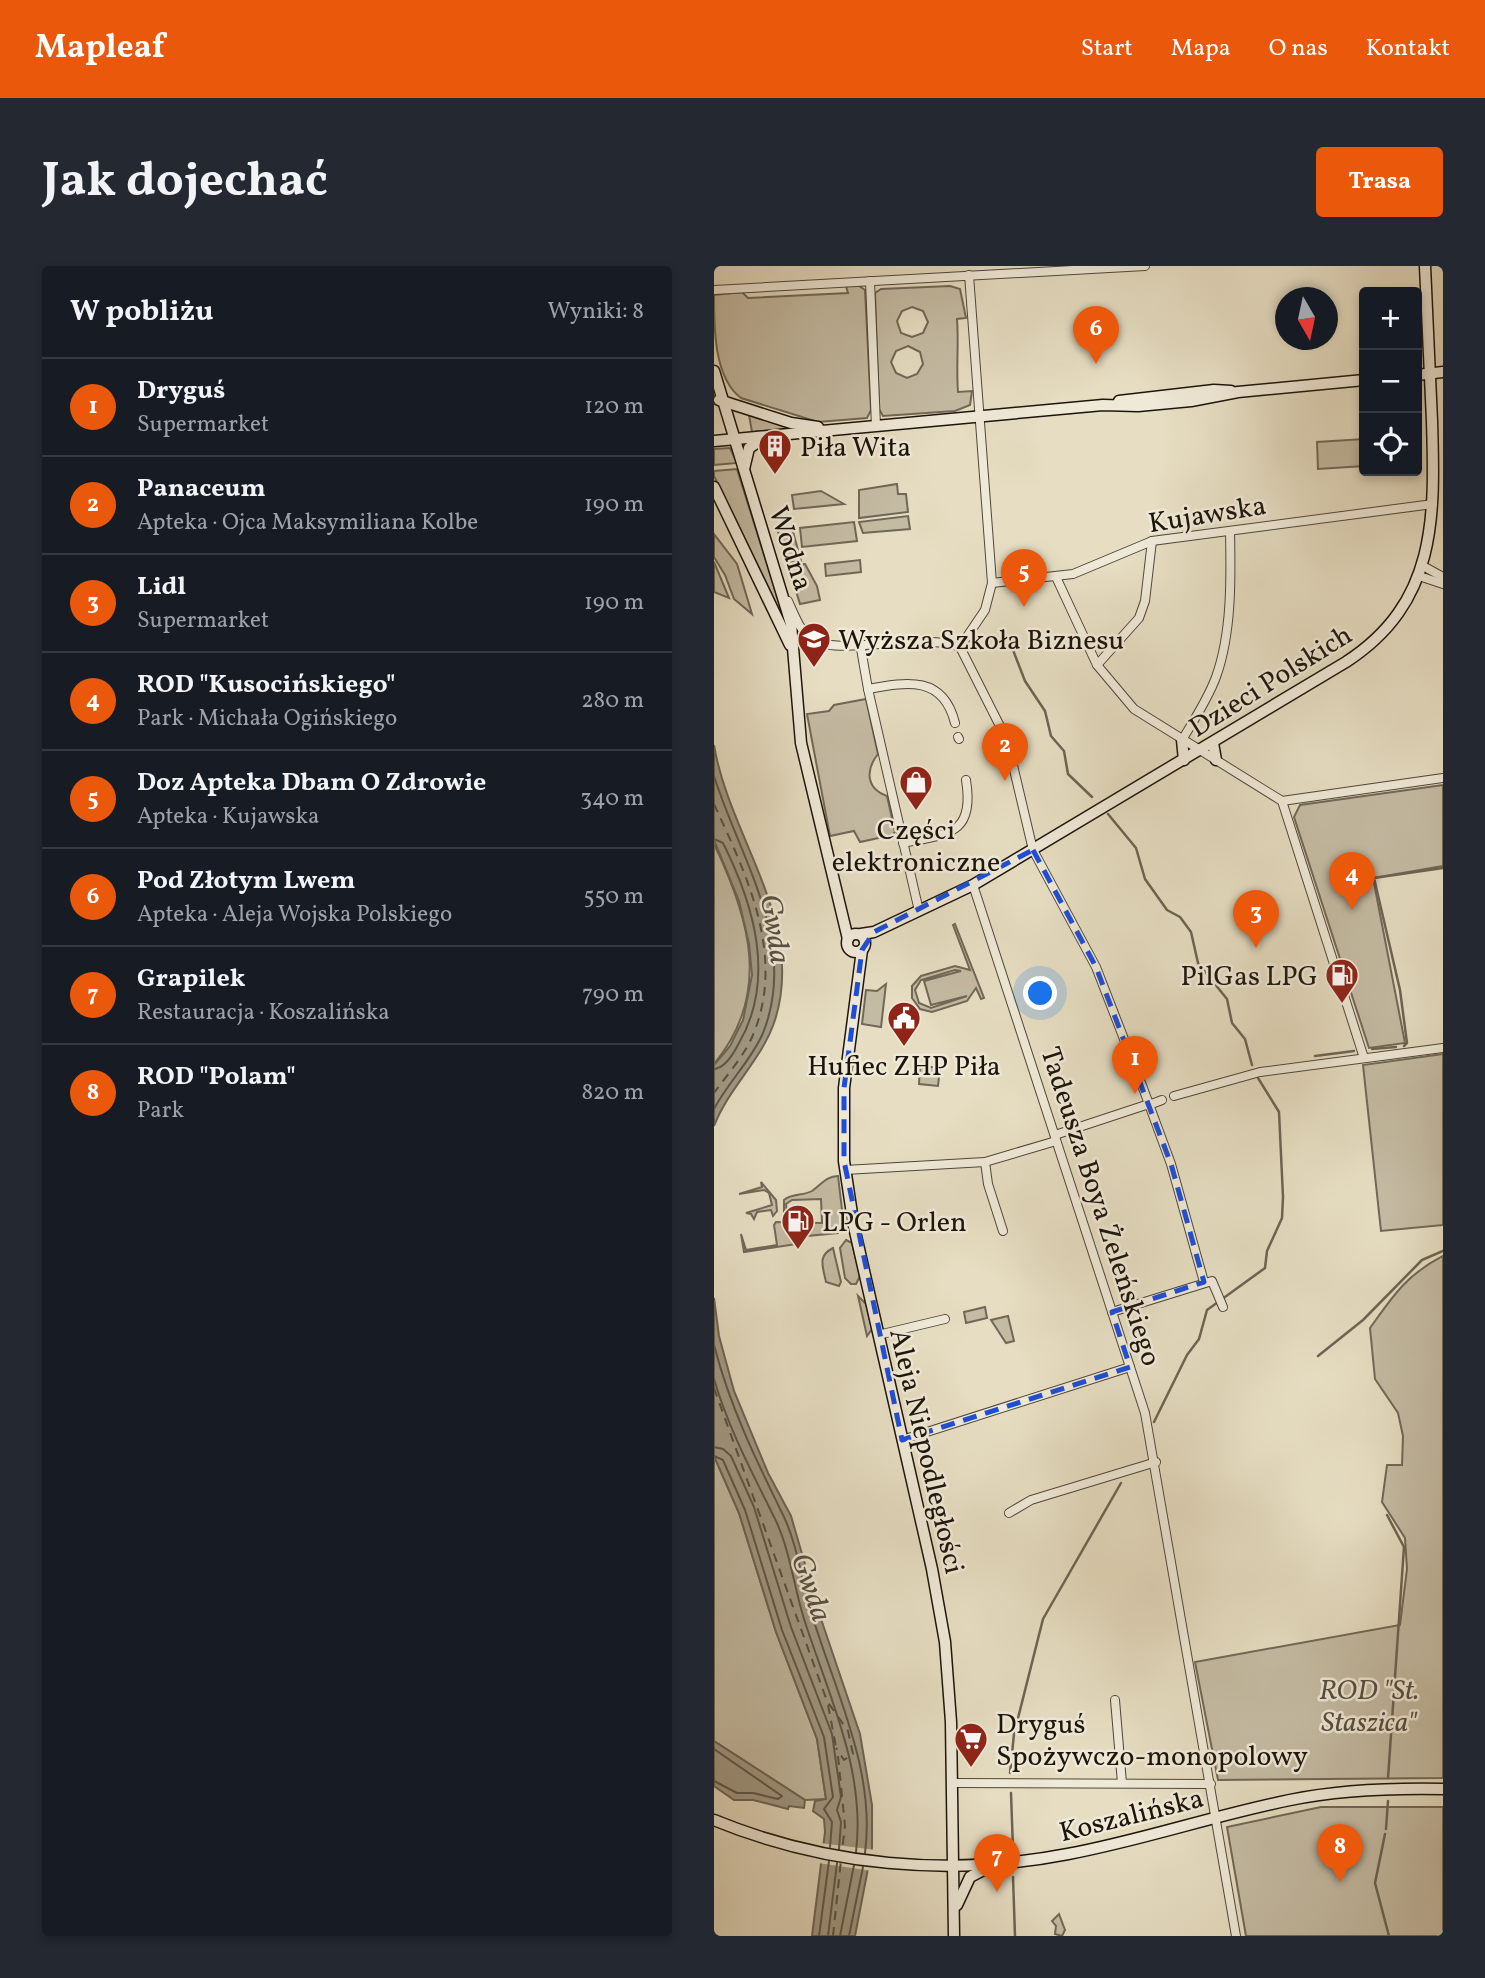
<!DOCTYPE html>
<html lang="pl">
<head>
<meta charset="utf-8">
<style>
  :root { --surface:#171b24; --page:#242831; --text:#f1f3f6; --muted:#9ea1a6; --line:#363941; --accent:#ea580c }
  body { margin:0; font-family:Vollkorn,serif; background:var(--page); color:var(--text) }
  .controls { position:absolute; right:21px; top:21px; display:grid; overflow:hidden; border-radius:7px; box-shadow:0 4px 10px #0003 }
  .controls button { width:63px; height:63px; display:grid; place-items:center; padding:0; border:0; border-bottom:2px solid var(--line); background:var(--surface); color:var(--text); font:35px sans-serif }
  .compass { position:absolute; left:561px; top:21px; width:63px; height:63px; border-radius:50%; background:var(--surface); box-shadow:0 4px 10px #0003; rotate:171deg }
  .you { position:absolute; left:327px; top:728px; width:24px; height:24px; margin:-18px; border:5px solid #fff; border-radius:50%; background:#1a73e8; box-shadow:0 0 0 10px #1a73e833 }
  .badge { display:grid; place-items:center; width:46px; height:46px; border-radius:50%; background:var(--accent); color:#fff; font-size:23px; font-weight:700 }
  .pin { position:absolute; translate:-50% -58px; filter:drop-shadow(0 2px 4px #0008) }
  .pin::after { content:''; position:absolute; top:37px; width:24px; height:21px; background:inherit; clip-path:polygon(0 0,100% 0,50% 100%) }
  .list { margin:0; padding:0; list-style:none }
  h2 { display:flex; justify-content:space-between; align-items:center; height:91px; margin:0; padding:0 28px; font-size:30px }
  h2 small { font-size:23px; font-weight:400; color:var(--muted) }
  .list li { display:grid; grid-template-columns:46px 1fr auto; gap:21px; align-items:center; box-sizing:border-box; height:98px; padding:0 28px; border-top:2px solid var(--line) }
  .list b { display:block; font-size:26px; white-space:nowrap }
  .list p { margin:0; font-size:23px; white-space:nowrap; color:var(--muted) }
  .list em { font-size:23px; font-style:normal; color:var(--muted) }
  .icon { flex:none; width:38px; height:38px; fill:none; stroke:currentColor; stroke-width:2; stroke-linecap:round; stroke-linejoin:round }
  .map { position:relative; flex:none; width:729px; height:1670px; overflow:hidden; border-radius:7px }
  header { display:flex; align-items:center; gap:42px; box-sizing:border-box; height:98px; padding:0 35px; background:var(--accent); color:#fff }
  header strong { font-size:33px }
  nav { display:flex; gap:38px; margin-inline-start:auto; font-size:24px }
  .intro { display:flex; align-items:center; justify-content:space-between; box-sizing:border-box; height:168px; padding:0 42px }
  h1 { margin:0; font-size:49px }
  .button { padding:18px 32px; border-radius:7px; background:var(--accent); color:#fff; font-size:24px; font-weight:700 }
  main { display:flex; gap:42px; padding:0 42px }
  aside { flex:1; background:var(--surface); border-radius:7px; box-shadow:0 4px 10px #0003 }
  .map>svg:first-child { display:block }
  .green { fill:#c4bba3; stroke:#706857; stroke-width:2; fill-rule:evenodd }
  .water { fill:#a19984; stroke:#6c6454; stroke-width:2 }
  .pier { fill:#e6ddc2 }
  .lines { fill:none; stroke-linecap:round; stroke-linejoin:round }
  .shore { stroke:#5e5748; stroke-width:2 }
  .stream { stroke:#6c6454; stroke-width:2.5 }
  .ferry { stroke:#585041; stroke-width:2; stroke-dasharray:9 7; stroke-linecap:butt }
  .street-casing { stroke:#4e4739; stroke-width:10 }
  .secondary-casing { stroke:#1c150b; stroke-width:13 }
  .street { stroke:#efe9d7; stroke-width:8 }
  .secondary { stroke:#efe9d7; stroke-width:10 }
  .marked { fill:none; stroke:#1d4ed8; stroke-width:5; stroke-dasharray:14 9; stroke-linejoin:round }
  .labels { text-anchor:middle; stroke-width:5; stroke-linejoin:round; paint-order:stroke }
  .poi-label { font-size:28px; fill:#1c150b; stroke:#efe9d7; text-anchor:start }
  .street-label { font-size:28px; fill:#1c150b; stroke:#efe9d7 }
  .park-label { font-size:28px; font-style:italic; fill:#574f40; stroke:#efe9d7 }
  .water-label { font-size:30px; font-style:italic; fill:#585041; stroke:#efe9d7 }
</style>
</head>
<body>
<header>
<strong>Mapleaf</strong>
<nav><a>Start</a><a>Mapa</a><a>O nas</a><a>Kontakt</a></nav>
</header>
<div class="intro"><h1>Jak dojechać</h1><a class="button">Trasa</a></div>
<main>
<aside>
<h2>W pobliżu<small>Wyniki: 8</small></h2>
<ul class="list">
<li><span class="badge">1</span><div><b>Dryguś</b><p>Supermarket</p></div><em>120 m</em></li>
<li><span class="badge">2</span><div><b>Panaceum</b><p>Apteka · Ojca Maksymiliana Kolbe</p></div><em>190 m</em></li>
<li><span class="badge">3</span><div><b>Lidl</b><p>Supermarket</p></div><em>190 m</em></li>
<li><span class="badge">4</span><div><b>ROD &quot;Kusocińskiego&quot;</b><p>Park · Michała Ogińskiego</p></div><em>280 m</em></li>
<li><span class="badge">5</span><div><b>Doz Apteka Dbam O Zdrowie</b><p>Apteka · Kujawska</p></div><em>340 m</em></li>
<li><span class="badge">6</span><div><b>Pod Złotym Lwem</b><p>Apteka · Aleja Wojska Polskiego</p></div><em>550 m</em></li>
<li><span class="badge">7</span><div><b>Grapilek</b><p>Restauracja · Koszalińska</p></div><em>790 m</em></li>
<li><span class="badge">8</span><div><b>ROD &quot;Polam&quot;</b><p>Park</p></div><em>820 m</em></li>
</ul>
</aside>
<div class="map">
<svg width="729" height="1670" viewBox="0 0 729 1670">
  <rect width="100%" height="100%" fill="#e6ddc2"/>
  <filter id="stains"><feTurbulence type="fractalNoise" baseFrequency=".00286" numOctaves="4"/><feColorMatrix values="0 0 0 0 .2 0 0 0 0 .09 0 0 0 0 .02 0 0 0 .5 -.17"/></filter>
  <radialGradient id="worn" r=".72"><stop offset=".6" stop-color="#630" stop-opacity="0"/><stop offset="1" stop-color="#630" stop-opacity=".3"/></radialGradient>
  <g class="green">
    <path d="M132 20H145L151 24 157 144 153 152 104 156 27 132C0 112 0 62 0 29L28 26 34 32 134 27Z"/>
    <path d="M236 20 246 23 252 52 243 53C245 79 242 100 244 126L258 125 256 139 241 145 169 150 165 143 161 27 167 23ZM198 41 209 45 214 56 209 67 198 71 187 67 183 55 188 45ZM194 80 206 86 209 98 203 108 193 112 182 107 177 96 182 85Z"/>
    <polygon points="35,149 78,162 77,163 38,166"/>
    <polygon points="650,173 650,200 604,203 603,176"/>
    <polygon points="16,182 23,197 0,199 0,183"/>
    <polygon points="23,203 68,346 68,350 0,210 0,205"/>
    <polygon points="183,218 184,228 192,228 194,246 145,252 145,224"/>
    <polygon points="107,225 130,238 80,243 78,229"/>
    <polygon points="194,250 196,263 149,267 145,256"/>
    <polygon points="140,256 143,275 88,281 86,262"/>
    <polygon points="63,262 78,262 87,295 73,296"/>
    <polygon points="0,268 23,298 38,348 20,333 11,309 0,291"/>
    <polygon points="146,294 147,306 112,310 111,298"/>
    <polygon points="0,296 15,332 0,326"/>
    <polygon points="91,298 103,320 106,334 86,338 74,299"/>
    <path d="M152 433 164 488C152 503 151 522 173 530L181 566 178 569 146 576 140 565 116 570 93 448 115 445 120 439Z"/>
    <polygon points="729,519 729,600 659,612 691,777 655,782 580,551 586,539"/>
    <path d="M0 578C36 653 58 728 0 798Z"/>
    <path d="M241 658 270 732 267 733 262 722 253 735 218 746 206 743 198 732V720L207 710 241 700 256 704 239 659ZM241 704 247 705 210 715 217 739 253 730 217 742 205 737 201 724 207 714Z"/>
    <polygon points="172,718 167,761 148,758 152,724 163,725"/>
    <polygon points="729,788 729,959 667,965 649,799"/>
    <polygon points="206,800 226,802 224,820 205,818"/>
    <path d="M124 910 129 952 124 967 83 971V978L30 986 27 968 32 984 63 979 60 959 62 956 108 957 107 933 78 934 72 938 73 949 78 950 75 952 70 948V934C78 927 89 930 98 925 107 919 112 910 124 910Z"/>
    <polygon points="47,916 62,934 63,945 59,950 57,944 43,946 40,953 37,948 32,947 58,939 55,927 50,924 25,928 48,921"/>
    <polygon points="132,974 138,977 146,1010 142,1018 137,1018 131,1012 126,982"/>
    <path d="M119 982 127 1016 125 1020 112 1016C109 1001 103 990 119 982Z"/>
    <path d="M729 990V1512L504 1514 481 1396 686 1359 693 1303 691 1272 668 1236 673 1199H688L689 1170 684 1147 661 1113 656 1062C679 1030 692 1009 729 990Z"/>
    <polygon points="144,1030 152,1038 158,1063 153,1070"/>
    <polygon points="271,1041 273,1052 252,1057 250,1046"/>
    <polygon points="294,1050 300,1075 292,1077 277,1054"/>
    <polygon points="0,1190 25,1247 62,1366 103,1473 112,1533 91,1534 0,1475"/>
    <polygon points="607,1541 729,1541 729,1670 532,1670 513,1561"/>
    <polygon points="345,1648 351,1664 348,1670 341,1668 342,1660 338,1655"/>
  </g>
  <g class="water">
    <path d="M0 479C15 571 92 656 61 754 48 794 15 821 0 860V799L16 780 29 754 38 709 35 678 25 635 0 574Z"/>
    <polygon points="0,1032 5,1070 20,1125 54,1207 77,1250 106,1350 146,1468 158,1539 158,1582 141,1670 98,1670 111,1566 110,1553 99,1545 101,1535 112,1533 103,1473 62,1366 25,1247 0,1190"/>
    <polygon points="0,1475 91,1534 90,1542 75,1540 74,1543 39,1534 20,1534 0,1520"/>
  </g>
  <polygon class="pier" points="106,1577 162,1584 158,1605 104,1597"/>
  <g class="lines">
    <g class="shore">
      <path d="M0 510C26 593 85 677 49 767 37 795 14 816 0 843"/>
      <path d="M0 573 9 577C40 639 62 713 25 777 20 787 11 802 0 803"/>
      <path d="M0 1079C16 1141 42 1194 70 1251 84 1281 88 1317 98 1349 121 1425 162 1505 151 1587"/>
      <path d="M0 1113C15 1164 39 1208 62 1255 76 1285 80 1321 90 1353 114 1428 152 1504 142 1586"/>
      <polyline points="0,1181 9,1183 17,1190 40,1241 77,1361 118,1468 127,1531 123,1544 127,1556 125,1583"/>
      <polyline points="0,1190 9,1194 31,1244 68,1364 110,1471 119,1531 110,1543 118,1556 116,1581"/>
      <polyline points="0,1483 68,1530 64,1533 39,1527 23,1527 0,1515"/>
      <polyline points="105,1670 115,1595"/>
      <polyline points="114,1670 123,1597"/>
      <polyline points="126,1670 140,1599"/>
      <polyline points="135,1670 149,1601"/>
    </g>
    <g class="stream">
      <polyline points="299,384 311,415 331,445 337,470 350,485 354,508 378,531"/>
      <polyline points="394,548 422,582 431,613 453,644 466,651 477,666 484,697 513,733 518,757 531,773 538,799"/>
      <polyline points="690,780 693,777 686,724 660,612 729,602"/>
      <polyline points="658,783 682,781"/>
      <polyline points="601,790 640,785"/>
      <polyline points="604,1090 649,1054 708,994 729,985"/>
      <polyline points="440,1156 473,1089 485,1073 493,1044 551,1002 553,985 568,952 569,931 565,846 544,812"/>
      <polyline points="673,1249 690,1281 674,1512"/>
      <polyline points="296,1507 300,1468 329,1353 407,1217"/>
      <polyline points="297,1527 299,1583"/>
      <polyline points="672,1563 674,1535"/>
      <polyline points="671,1568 661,1617 675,1670"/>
      <polyline points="299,1611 301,1670"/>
    </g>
    <g class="ferry">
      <path d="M0 538C33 610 72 690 39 769 30 790 13 809 0 827"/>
      <polyline points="0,1122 113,1435 134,1465 139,1488 130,1494 122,1482"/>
      <polyline points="114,1439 122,1481"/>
      <polyline points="124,1490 131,1560 128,1585"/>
      <polyline points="119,1670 127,1594"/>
    </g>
    <defs>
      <g id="street">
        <polyline points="156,15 162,160"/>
        <polyline points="0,24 431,0"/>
        <polyline points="709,300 729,311"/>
        <polyline points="705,310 729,318"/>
        <polyline points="342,311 383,399 420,443 568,535 650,792"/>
        <polyline points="278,317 359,308 438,275 719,238"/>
        <path d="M74 335C80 348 85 363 96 372 122 392 208 365 246 381"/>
        <polyline points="146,377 154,423"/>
        <polyline points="246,381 293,474 319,584 382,701 429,822 457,898 490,1016"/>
        <polyline points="246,381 271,344 278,317 255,9"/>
        <polyline points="383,399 425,352 431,335 438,275"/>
        <polyline points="244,471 245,473"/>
        <path d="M468 474C480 454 494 433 502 411 518 367 517 311 516 265"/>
        <polyline points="568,535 729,512"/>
        <path d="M189 577C234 568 261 569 252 514"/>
        <polyline points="259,619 431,1147 522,1670"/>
        <path d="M205 645 154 423C193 416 229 409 241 457"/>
        <polyline points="460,830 546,806 729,782"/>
        <polyline points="435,839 448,834"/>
        <polyline points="341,869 435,838"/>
        <polyline points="271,896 274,918 289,965"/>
        <polyline points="131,904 271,896 342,875"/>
        <polyline points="398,1046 498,1015 509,1041"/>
        <polyline points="164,1069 231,1053"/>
        <polyline points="188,1174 416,1101"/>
        <polyline points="295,1247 317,1234 442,1196"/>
        <polyline points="401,1434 408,1517"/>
        <polyline points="238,1517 497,1518"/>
      </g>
      <g id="secondary">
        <polyline points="0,105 77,358 87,477 134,673"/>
        <polyline points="703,109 729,106"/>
        <polyline points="5,134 77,157 104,161"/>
        <polyline points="405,135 500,124 517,125"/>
        <polyline points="0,175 389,139 424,140 477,135 524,126 650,114"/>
        <polyline points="30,203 35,182 47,174"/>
        <polyline points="0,221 76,379"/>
        <polyline points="468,474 470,494"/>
        <polyline points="499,477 502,494"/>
        <circle cx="142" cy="677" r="9"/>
        <path d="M147 668 160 666 259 619 632 396C723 337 721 252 718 155 716 103 713 52 711 0"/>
        <polyline points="148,684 130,822 130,895 140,961 218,1303 231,1376 237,1456 240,1670"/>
        <path d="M0 1554C112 1600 235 1611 354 1588 429 1574 501 1549 576 1534 625 1524 678 1522 729 1523"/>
        <polyline points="243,1639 256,1611 279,1599"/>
      </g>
    </defs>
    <use href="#street" class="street-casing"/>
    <use href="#secondary" class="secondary-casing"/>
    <use href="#street" class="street"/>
    <use href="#secondary" class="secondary"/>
  </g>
  <path class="marked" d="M319 584 382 701 457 898 490 1016 398 1046 416 1101 188 1174 130 895V822L148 684 160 666Z"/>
  <defs>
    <symbol id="building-pin" viewBox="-11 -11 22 30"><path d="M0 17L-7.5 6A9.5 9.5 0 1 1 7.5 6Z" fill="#8f2418" stroke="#efe9d7"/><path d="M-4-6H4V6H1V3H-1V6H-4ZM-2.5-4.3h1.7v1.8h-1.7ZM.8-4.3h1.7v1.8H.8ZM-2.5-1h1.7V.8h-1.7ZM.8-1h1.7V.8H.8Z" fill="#fff"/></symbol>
    <symbol id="university-pin" viewBox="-11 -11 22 30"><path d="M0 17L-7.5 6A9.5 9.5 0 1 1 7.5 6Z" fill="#8f2418" stroke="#efe9d7"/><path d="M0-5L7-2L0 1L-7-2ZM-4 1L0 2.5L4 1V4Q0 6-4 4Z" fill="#fff"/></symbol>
    <symbol id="shop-pin" viewBox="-11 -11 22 30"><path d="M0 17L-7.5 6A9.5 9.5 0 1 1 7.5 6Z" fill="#8f2418" stroke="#efe9d7"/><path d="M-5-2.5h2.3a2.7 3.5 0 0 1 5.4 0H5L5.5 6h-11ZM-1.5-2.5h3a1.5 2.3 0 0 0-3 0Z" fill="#fff"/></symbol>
    <symbol id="fuel-pin" viewBox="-11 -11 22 30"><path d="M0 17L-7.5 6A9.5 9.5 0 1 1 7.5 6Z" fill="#8f2418" stroke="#efe9d7"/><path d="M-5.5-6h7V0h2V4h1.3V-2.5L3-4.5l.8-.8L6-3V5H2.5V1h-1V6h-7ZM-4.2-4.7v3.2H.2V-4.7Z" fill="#fff"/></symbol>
    <symbol id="civic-pin" viewBox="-11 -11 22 30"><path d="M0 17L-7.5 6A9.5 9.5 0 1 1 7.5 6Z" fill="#8f2418" stroke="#efe9d7"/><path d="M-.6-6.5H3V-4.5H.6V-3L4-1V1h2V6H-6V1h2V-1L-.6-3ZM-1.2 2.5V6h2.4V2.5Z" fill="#fff"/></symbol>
    <symbol id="supermarket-pin" viewBox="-11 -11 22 30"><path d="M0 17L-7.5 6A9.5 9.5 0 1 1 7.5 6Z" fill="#8f2418" stroke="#efe9d7"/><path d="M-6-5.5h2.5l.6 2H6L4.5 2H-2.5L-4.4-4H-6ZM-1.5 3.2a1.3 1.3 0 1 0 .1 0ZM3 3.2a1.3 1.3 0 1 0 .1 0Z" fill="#fff"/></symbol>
  </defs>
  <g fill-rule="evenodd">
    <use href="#building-pin" x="42" y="161" width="38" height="52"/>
    <use href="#university-pin" x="81" y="354" width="38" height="52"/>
    <use href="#shop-pin" x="183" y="497" width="38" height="52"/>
    <use href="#fuel-pin" x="609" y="690" width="38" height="52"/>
    <use href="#civic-pin" x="171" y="733" width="38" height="52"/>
    <use href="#fuel-pin" x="65" y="936" width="38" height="52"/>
    <use href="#supermarket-pin" x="238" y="1454" width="38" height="52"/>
  </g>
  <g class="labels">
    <g class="poi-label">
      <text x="86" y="190">Piła Wita</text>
      <text x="124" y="383">Wyższa Szkoła Biznesu</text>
      <text x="202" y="573" text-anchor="middle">Części<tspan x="202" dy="32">elektroniczne</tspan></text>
      <text x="604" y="719" text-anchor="end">PilGas LPG</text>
      <text x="190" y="809" text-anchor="middle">Hufiec ZHP Piła</text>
      <text x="108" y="965">LPG - Orlen</text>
      <text x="282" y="1467">Dryguś<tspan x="282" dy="32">Spożywczo-monopolowy</tspan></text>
    </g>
    <g class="street-label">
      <text transform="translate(493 247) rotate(-9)" y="10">Kujawska</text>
      <text transform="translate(78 282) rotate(72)" y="10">Wodna</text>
      <text transform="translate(556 414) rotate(-32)" y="10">Dzieci Polskich</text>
      <text transform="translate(388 940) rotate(72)" y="10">Tadeusza Boya Żeleńskiego</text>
      <text transform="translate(214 1185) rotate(77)" y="10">Aleja Niepodległości</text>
      <text transform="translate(417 1548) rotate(-14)" y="10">Koszalińska</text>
    </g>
    <g class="park-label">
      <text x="655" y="1433">ROD "St.<tspan x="655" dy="32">Staszica"</tspan></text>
    </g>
    <g class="water-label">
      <text transform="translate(62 663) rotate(81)" y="10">Gwda</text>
      <text transform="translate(98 1321) rotate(71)" y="10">Gwda</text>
    </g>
  </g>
  <rect width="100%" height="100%" filter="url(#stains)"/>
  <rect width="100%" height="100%" fill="url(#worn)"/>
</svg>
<div class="controls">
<button>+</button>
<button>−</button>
<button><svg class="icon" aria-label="locate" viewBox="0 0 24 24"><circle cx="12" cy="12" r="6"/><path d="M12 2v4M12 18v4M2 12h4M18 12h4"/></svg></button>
</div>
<svg class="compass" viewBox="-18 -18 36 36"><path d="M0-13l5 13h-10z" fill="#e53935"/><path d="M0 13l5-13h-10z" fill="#9ea1a6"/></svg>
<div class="you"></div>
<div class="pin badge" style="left:421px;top:828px">1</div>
<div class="pin badge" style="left:291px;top:515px">2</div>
<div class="pin badge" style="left:542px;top:682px">3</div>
<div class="pin badge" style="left:638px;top:644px">4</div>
<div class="pin badge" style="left:310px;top:341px">5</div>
<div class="pin badge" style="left:382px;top:98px">6</div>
<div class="pin badge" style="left:283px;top:1626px">7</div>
<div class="pin badge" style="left:626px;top:1616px">8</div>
</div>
</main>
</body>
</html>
